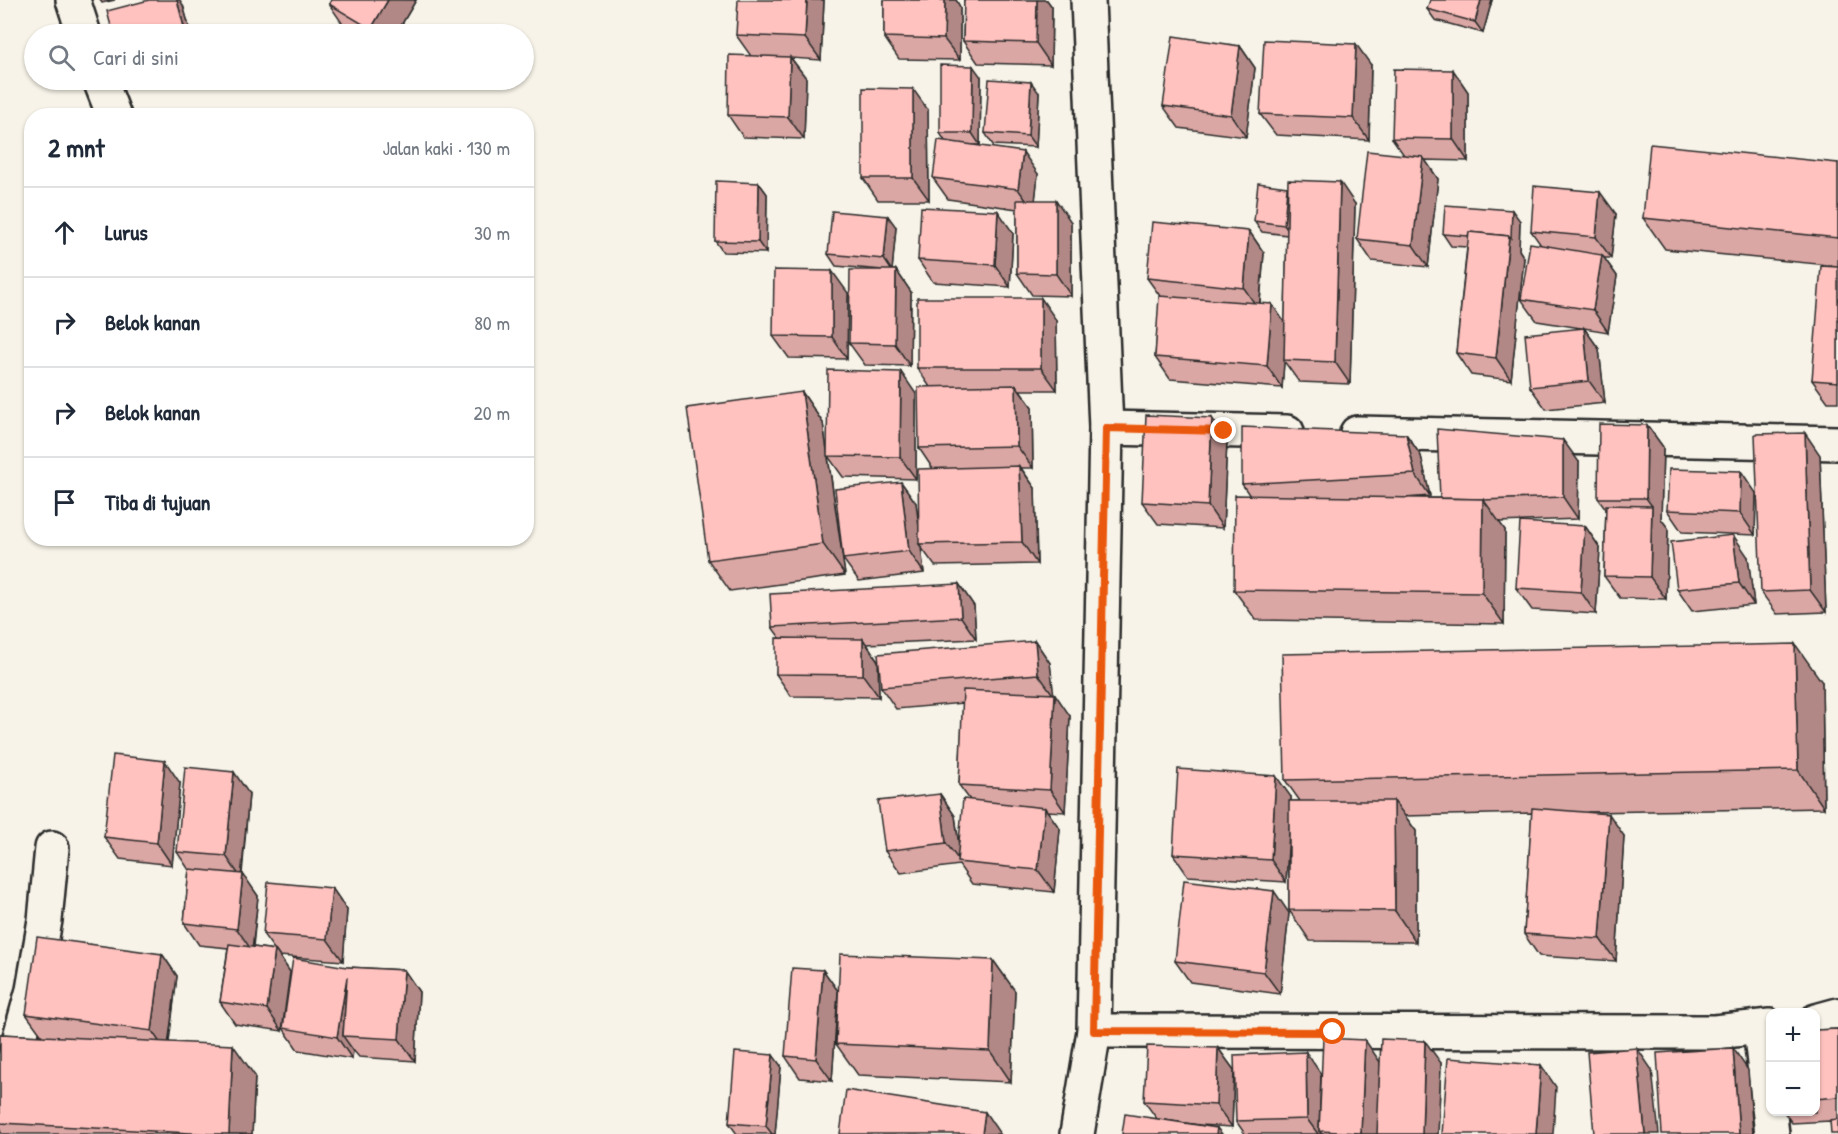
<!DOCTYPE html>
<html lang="id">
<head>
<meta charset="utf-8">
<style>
  :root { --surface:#fff; --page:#f6f6f7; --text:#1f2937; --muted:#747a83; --line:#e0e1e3 }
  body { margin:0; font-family:"Patrick Hand",sans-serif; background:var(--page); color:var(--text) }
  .controls { position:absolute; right:18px; bottom:18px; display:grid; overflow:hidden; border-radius:12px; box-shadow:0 2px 4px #0004 }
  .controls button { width:54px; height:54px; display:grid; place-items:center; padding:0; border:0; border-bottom:2px solid var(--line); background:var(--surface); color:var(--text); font:30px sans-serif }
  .stop { position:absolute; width:18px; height:18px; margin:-14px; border:4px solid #ea580c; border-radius:50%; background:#fff }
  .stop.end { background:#ea580c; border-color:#fff; box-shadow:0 2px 6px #0008 }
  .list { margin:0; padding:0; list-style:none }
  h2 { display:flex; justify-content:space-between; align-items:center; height:78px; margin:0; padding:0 24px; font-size:26px }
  h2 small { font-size:20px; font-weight:400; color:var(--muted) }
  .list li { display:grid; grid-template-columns:39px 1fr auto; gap:18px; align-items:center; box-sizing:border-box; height:90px; padding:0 24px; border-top:2px solid var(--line) }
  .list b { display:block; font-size:22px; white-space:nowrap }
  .list em { font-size:20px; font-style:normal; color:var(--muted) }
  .icon { flex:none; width:33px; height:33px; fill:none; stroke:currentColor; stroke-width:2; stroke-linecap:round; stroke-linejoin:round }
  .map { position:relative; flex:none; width:1838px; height:1134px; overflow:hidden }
  .search { position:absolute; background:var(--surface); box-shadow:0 2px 4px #0004; left:24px; top:24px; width:510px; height:66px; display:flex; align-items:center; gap:15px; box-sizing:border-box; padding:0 21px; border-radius:33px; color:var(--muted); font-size:22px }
  .panel { position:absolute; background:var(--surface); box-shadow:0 2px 4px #0004; left:24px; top:108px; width:510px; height:438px; border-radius:24px }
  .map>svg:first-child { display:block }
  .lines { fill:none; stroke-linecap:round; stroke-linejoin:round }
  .street-casing { stroke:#2b2b2b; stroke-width:38 }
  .secondary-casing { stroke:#2b2b2b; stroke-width:38 }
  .street { stroke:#f7f3e8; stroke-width:33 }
  .secondary { stroke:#f7f3e8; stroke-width:33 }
  .wall { fill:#dba7a4; stroke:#2b2b2b; stroke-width:1.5 }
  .shaded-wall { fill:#b28886; stroke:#2b2b2b; stroke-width:1.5 }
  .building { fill:#ffc2bf; stroke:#2b2b2b; stroke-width:1.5 }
  .route { stroke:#ea580c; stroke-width:8 }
</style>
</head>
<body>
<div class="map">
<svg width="1838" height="1134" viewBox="0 0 1838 1134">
  <rect width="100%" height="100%" fill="#f7f3e8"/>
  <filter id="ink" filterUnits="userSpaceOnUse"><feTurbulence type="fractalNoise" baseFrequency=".0167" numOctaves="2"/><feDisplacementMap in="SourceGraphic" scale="12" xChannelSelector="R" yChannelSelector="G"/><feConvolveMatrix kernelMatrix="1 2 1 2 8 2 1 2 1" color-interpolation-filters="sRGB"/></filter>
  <g filter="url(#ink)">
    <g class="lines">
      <defs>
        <g id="street">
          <polyline points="73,0 84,34"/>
          <polyline points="100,80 114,116"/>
          <polyline points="1106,428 1287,432"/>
          <polyline points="1357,433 1838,443"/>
          <polyline points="1816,1021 1838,1015"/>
          <polyline points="1760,1028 1772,1134"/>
          <polyline points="1094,1031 1715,1032 1770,1026"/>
          <polyline points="0,1109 33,990 45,920 52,848"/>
        </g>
        <polyline id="secondary" points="1077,1134 1094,1031 1106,428 1088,0"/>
      </defs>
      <use href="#street" class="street-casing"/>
      <use href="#secondary" class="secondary-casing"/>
      <use href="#street" class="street"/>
      <use href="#secondary" class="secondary"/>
    </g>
    <g class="wall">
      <polygon points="100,0 115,0 102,3"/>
      <polygon points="416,0 396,34 359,34 344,26 329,4"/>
      <polygon points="824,0 821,60 791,58 806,78 804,139 743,137 728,115 751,56 736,35"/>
      <polygon points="884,0 956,0 960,7 960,60 899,59 884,37"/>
      <polygon points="964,0 1047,0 1052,7 1051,65 978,63 963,41"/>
      <polygon points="1492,0 1483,33 1435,20 1427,9"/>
      <polygon points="183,5 191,34 113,34"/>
      <polygon points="1240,46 1255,68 1246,137 1179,128 1163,106"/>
      <polygon points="1371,65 1369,140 1276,135 1260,114"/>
      <polygon points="1453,70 1468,92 1468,161 1425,160 1438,179 1428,267 1372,261 1357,239 1404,155 1392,138"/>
      <polygon points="981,77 980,145 973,145 1038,174 1035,200 1071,222 1071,296 1032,295 1017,273 1017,209 948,199 933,178 945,141 940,133"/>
      <polygon points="1039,93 1036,147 993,145 985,133"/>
      <polygon points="928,110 929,200 878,200 863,178"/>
      <polygon points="1838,163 1838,266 1665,249 1643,218"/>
      <polygon points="759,183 767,194 766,253 723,252 715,241"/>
      <polygon points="1355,204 1350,384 1299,382 1284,361 1282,388 1170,379 1155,357 1160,296 1147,278 1249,231 1264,253 1260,304 1285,323 1287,235 1262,232 1254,221"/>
      <polygon points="1616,214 1611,258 1604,258 1617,276 1608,332 1584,328 1599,349 1605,403 1546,409 1530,387 1581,328 1537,321 1521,299 1541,245 1531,231"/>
      <polygon points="1520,221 1519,250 1524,258 1511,380 1471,375 1456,353 1467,247 1451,246 1443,234"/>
      <polygon points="896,227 892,270 896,270 911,292 910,366 865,365 849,343 882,270 836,266 828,254"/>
      <polygon points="1013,233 1010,287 933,282 918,260"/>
      <polygon points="1838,267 1838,402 1828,402 1812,380"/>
      <polygon points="848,293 847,359 789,358 773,336"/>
      <polygon points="1056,320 1057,390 1020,390 1032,407 1033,468 1021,468 1035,488 1037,564 935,566 921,547 924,573 859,581 843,559 901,482 916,503 919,528 933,469 919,448 930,387 917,368"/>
      <polygon points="802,392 823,423 827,452 916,394 916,479 843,477 828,456 845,575 730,591 708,560"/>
      <polygon points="1647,425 1663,447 1661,519 1668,528 1666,599 1620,598 1604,576 1606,509 1598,498"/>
      <polygon points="1406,434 1421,456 1430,496 1405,498 1440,498 1579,462 1578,519 1499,522 1505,530 1504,624 1256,620 1234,590 1250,496 1242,484"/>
      <polygon points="1227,440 1223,528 1158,524 1142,502"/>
      <polygon points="1820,455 1826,612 1777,614 1761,592"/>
      <polygon points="1756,493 1755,535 1682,532 1667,510"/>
      <polygon points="1585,526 1600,548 1596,614 1532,610 1516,588"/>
      <polygon points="1748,557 1754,605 1692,611 1677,589"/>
      <polygon points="959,584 974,606 976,639 867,644 878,661 879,697 791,696 776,674 780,638 772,627"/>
      <polygon points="1035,641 1050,663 1053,694 1070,716 1065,812 1047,811 1060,829 1054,892 972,884 959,865 901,873 885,851 940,794 955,816 959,843 970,800 959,785 963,703 896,709 881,687"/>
      <polygon points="1822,682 1824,808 1589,812 1624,836 1616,961 1539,956 1524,934 1532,813 1405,816 1416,831 1416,942 1310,941 1289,910 1289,840 1286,882 1188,876 1173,854 1291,797 1291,801 1300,801 1285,780"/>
      <polygon points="180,783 172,865 120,859 104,837"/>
      <polygon points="249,794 242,874 258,896 253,947 275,950 290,972 282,1031 235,1024 220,1002 228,948 199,945 184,923 189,870 177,852"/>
      <polygon points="332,888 347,910 343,961 279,956 263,934"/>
      <polygon points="1289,913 1280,994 1190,982 1175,961"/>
      <polygon points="162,954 177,976 169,1042 255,1076 252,1134 2,1134 0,1131 0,1034 42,1036 26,1014"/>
      <polygon points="993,960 1015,991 1011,1082 858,1075 836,1044 838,994 832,1081 800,1078 785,1056 823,970 838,991"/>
      <polygon points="347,967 404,970 419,992 415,1061 359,1057 353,1050 352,1059 298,1050 283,1028"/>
      <polygon points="1838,1029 1838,1134 1830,1121 1792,1123 1784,1112 1815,1112 1815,1030"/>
      <polygon points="1218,1048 1234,1070 1232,1127 1200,1125 1157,1119 1144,1101"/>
      <polygon points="1380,1061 1441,1063 1438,1134 1245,1134 1236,1121 1321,1074"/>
      <polygon points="781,1066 775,1134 737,1134 729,1123"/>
    </g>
    <g class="shaded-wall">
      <polygon points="177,0 180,0 183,5 191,34 190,34 184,27"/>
      <polygon points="388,0 416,0 396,34 375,34 371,29"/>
      <polygon points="807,0 824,0 821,60 805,38"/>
      <polygon points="945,0 956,0 960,7 960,60 944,39"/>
      <polygon points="1037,0 1047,0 1052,7 1051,65 1036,43"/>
      <polygon points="1481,0 1492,0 1483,33 1475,22"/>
      <polygon points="1356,44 1371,65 1369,140 1353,118"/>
      <polygon points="1240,46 1255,68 1246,137 1231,115"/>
      <polygon points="790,57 806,78 804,139 788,117"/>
      <polygon points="973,66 981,77 980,145 972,133"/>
      <polygon points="1453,70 1468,92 1468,161 1453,139"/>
      <polygon points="1031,82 1039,93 1036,147 1028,136"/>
      <polygon points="913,89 928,110 929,200 913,178"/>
      <polygon points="1023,152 1038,174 1034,211 1018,189"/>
      <polygon points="1423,157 1438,179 1428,267 1413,245"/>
      <polygon points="1340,182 1355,204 1350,384 1335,362"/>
      <polygon points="759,183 767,194 766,253 758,242"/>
      <polygon points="1287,187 1292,236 1284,225"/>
      <polygon points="1600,192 1616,214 1611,258 1596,237"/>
      <polygon points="1056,200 1071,222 1071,296 1056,274"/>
      <polygon points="1512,210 1520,221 1519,250 1524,258 1511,380 1496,358"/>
      <polygon points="998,211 1013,233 1010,287 995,265"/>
      <polygon points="888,216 896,227 892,271 884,259"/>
      <polygon points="1249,231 1264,253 1259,310 1244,288"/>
      <polygon points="1602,255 1617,276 1608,332 1593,310"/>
      <polygon points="896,270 911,292 910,366 895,344"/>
      <polygon points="832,271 848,293 847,359 832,337"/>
      <polygon points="1041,298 1056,320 1057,390 1041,368"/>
      <polygon points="1272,304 1287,326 1282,388 1267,366"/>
      <polygon points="1584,328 1599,349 1605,403 1589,381"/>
      <polygon points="901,372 916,394 916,479 900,457"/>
      <polygon points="1016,385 1032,407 1033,468 1017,446"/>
      <polygon points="802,392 823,423 845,575 823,544"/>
      <polygon points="1212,418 1227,440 1223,528 1208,506"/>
      <polygon points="1647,425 1663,447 1661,519 1668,528 1666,599 1650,577 1652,506 1646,498"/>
      <polygon points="1805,433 1820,455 1826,612 1810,590"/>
      <polygon points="1406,434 1421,456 1430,496 1415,474"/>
      <polygon points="1563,440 1579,462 1578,519 1563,497"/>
      <polygon points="1019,466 1035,488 1037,564 1022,542"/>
      <polygon points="1741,471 1756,493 1755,535 1740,513"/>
      <polygon points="901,482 916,503 921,544 919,544 921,547 924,573 909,551"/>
      <polygon points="1483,499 1505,530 1504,624 1482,593"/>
      <polygon points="1585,526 1600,548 1596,614 1581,592"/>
      <polygon points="1733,535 1748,557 1754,605 1739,583"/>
      <polygon points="959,584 974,606 976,639 961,617"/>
      <polygon points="863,639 878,661 879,697 863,675"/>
      <polygon points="1035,641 1050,663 1054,696 1038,674"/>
      <polygon points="1795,644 1822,682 1824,808 1798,770"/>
      <polygon points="1055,694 1070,716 1065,812 1050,790"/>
      <polygon points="165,761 180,783 172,865 157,843"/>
      <polygon points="234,772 249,794 241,878 226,856"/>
      <polygon points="1276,776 1291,797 1286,882 1271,860"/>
      <polygon points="940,794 955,816 961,862 960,862 946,843"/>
      <polygon points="1394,801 1416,831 1416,942 1395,911"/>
      <polygon points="1045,808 1060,829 1054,892 1038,870"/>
      <polygon points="1609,814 1624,836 1616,961 1600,939"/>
      <polygon points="243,874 258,896 252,951 237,929"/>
      <polygon points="332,888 347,910 343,961 327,939"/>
      <polygon points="1274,891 1289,913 1280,994 1264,972"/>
      <polygon points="275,950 290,972 282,1031 267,1009"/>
      <polygon points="162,954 177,976 167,1053 152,1031"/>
      <polygon points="993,960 1015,991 1011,1082 990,1051"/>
      <polygon points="404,970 419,992 415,1061 399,1039"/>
      <polygon points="823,970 838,991 832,1081 816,1059"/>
      <polygon points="347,977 343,1036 353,1050 352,1059 337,1037"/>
      <polygon points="1365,1040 1380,1062 1378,1134 1362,1134 1361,1133"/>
      <polygon points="1425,1041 1441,1063 1438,1134 1422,1134"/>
      <polygon points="233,1045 255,1076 252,1134 229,1134"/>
      <polygon points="1218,1048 1234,1070 1232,1127 1216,1105"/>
      <polygon points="1637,1048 1652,1070 1659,1134 1645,1134"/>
      <polygon points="1733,1048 1748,1070 1753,1134 1739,1134"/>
      <polygon points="1306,1052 1321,1074 1319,1131 1322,1134 1318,1134 1307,1119"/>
      <polygon points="773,1055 781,1066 775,1134 772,1134 766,1126"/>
      <polygon points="1541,1065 1556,1087 1553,1134 1536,1134"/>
      <polygon points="985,1112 1000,1134 982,1134"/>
      <polygon points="1217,1128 1222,1134 1216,1134"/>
    </g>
    <g class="building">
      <polygon points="149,0 177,0 184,27 156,34 113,34 107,11"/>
      <polygon points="331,0 388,0 371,29 329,4"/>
      <polygon points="738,0 807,0 805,38 736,35"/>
      <polygon points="884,0 945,0 944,39 884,37"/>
      <polygon points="964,0 1037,0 1036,43 963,41"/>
      <polygon points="1430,0 1481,0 1475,22 1427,9"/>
      <polygon points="1173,36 1240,46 1231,115 1163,106"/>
      <polygon points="1264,40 1356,44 1353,118 1260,114"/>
      <polygon points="729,55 790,57 788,117 728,115"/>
      <polygon points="940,65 973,66 972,133 940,133"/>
      <polygon points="1394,69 1453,70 1453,139 1392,138"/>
      <polygon points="989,79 1031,82 1028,136 985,133"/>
      <polygon points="863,88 913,89 913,178 863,178"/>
      <polygon points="938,140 1023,152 1018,189 933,178"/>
      <polygon points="1650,144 1838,163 1838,238 1643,218"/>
      <polygon points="1367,151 1423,157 1413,245 1357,239"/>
      <polygon points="1288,180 1340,182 1335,362 1284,360"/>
      <polygon points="716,181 759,183 758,242 715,241"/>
      <polygon points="1258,183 1287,187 1284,225 1254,221"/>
      <polygon points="1534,186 1600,192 1596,237 1531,231"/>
      <polygon points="1017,200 1056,200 1056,274 1017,273"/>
      <polygon points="1445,205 1512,210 1511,238 1509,236 1469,232 1468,236 1443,234"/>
      <polygon points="921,207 998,211 995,265 918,260"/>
      <polygon points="832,211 888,216 884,259 828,254"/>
      <polygon points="1152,222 1249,231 1244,288 1147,278"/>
      <polygon points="1469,232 1509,236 1496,358 1456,353"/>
      <polygon points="1530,243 1602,255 1593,310 1521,299"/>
      <polygon points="1821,266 1838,267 1838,382 1812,380"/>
      <polygon points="774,270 832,271 832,337 773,336"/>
      <polygon points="850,270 896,270 895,344 849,343"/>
      <polygon points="1159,296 1272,304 1267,366 1155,357"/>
      <rect x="917" y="298" width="124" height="70"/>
      <polygon points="1584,328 1589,381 1530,387 1525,334"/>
      <polygon points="828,370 901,372 900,457 827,456"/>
      <polygon points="1016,385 1017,446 919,448 918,387"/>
      <polygon points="802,392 823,544 708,560 687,408"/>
      <polygon points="1146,415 1212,418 1208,506 1142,502"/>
      <polygon points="1599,424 1647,425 1646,498 1598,498"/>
      <polygon points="1242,427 1406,434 1415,474 1242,484"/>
      <polygon points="1437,429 1563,440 1563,497 1483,500 1483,499 1440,498"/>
      <polygon points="1805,433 1810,590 1761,592 1755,434"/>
      <polygon points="1019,466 1022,542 919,544 918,469"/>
      <polygon points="1669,469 1741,471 1740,513 1667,510"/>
      <polygon points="901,482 909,551 843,559 835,489"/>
      <polygon points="1235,495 1483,499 1482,593 1234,590"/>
      <polygon points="1606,505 1652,506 1650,577 1604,576"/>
      <polygon points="1520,522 1585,526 1581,592 1516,588"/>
      <polygon points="1733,535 1739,583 1677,589 1671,542"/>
      <polygon points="959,584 961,617 772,627 770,594"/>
      <polygon points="776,638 863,639 863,675 776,674"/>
      <polygon points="1035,641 1038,674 881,687 878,654"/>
      <polygon points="1795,644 1798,770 1285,780 1282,654"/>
      <polygon points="963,690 1055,694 1050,790 959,785"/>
      <polygon points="113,755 165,761 157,843 104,837"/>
      <polygon points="185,767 234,772 226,856 177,852"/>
      <polygon points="1178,769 1276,776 1271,860 1173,854"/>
      <polygon points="940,794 946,843 885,851 878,801"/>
      <polygon points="963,799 1045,808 1038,870 957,862"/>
      <polygon points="1289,801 1394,801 1395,911 1289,910"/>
      <polygon points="1532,808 1609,814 1600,939 1524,934"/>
      <polygon points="189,869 243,874 237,929 184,923"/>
      <polygon points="1184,880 1274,891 1264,972 1175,961"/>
      <polygon points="268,882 332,888 327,939 263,934"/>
      <polygon points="37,937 162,954 152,1031 26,1014"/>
      <polygon points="229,944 275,950 267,1009 220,1002"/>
      <polygon points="840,954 993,960 990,1051 836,1044"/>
      <polygon points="293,958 347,967 404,970 399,1039 343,1036 347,977 337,1037 283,1028"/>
      <polygon points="792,968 823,970 816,1059 785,1056"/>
      <polygon points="1838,1029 1838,1097 1815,1099 1815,1030"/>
      <polygon points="0,1034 233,1045 229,1134 210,1134 0,1123"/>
      <polygon points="1323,1038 1365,1040 1361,1133 1319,1131"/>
      <polygon points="1381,1039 1425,1041 1422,1134 1377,1134"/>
      <polygon points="1147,1046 1218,1048 1216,1105 1144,1101"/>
      <polygon points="1637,1048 1645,1134 1594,1134 1587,1052"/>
      <polygon points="1733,1048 1739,1134 1662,1134 1657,1053"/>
      <polygon points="735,1052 773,1055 766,1126 729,1123"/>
      <polygon points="1306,1052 1307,1119 1236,1121 1234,1055"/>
      <polygon points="1448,1058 1541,1065 1536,1134 1442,1134"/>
      <polygon points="846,1090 985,1112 982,1134 840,1134"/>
      <polygon points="1125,1114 1217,1128 1216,1134 1122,1134"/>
      <polygon points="1838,1119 1838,1134 1831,1134 1830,1120"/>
    </g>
  </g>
  <g class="lines" filter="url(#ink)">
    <polyline class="route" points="1224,431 1106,428 1094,1031 1333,1032"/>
  </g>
</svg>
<div class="controls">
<button>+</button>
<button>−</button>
</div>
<div class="stop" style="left:1333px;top:1032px"></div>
<div class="stop end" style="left:1224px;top:431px"></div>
<div class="search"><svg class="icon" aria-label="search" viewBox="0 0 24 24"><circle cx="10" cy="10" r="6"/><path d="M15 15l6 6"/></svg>Cari di sini</div>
<section class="panel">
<h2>2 mnt<small>Jalan kaki · 130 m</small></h2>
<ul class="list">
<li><svg class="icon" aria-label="ahead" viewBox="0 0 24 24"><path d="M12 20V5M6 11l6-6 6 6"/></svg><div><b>Lurus</b></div><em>30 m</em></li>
<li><svg class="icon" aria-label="right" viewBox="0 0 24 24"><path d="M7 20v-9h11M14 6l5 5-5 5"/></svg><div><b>Belok kanan</b></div><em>80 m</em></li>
<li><svg class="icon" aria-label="right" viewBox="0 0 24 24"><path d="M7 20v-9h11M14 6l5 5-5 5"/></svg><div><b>Belok kanan</b></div><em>20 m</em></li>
<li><svg class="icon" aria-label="arrive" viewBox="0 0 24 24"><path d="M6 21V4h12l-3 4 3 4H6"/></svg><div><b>Tiba di tujuan</b></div></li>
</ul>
</section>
</div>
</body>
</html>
